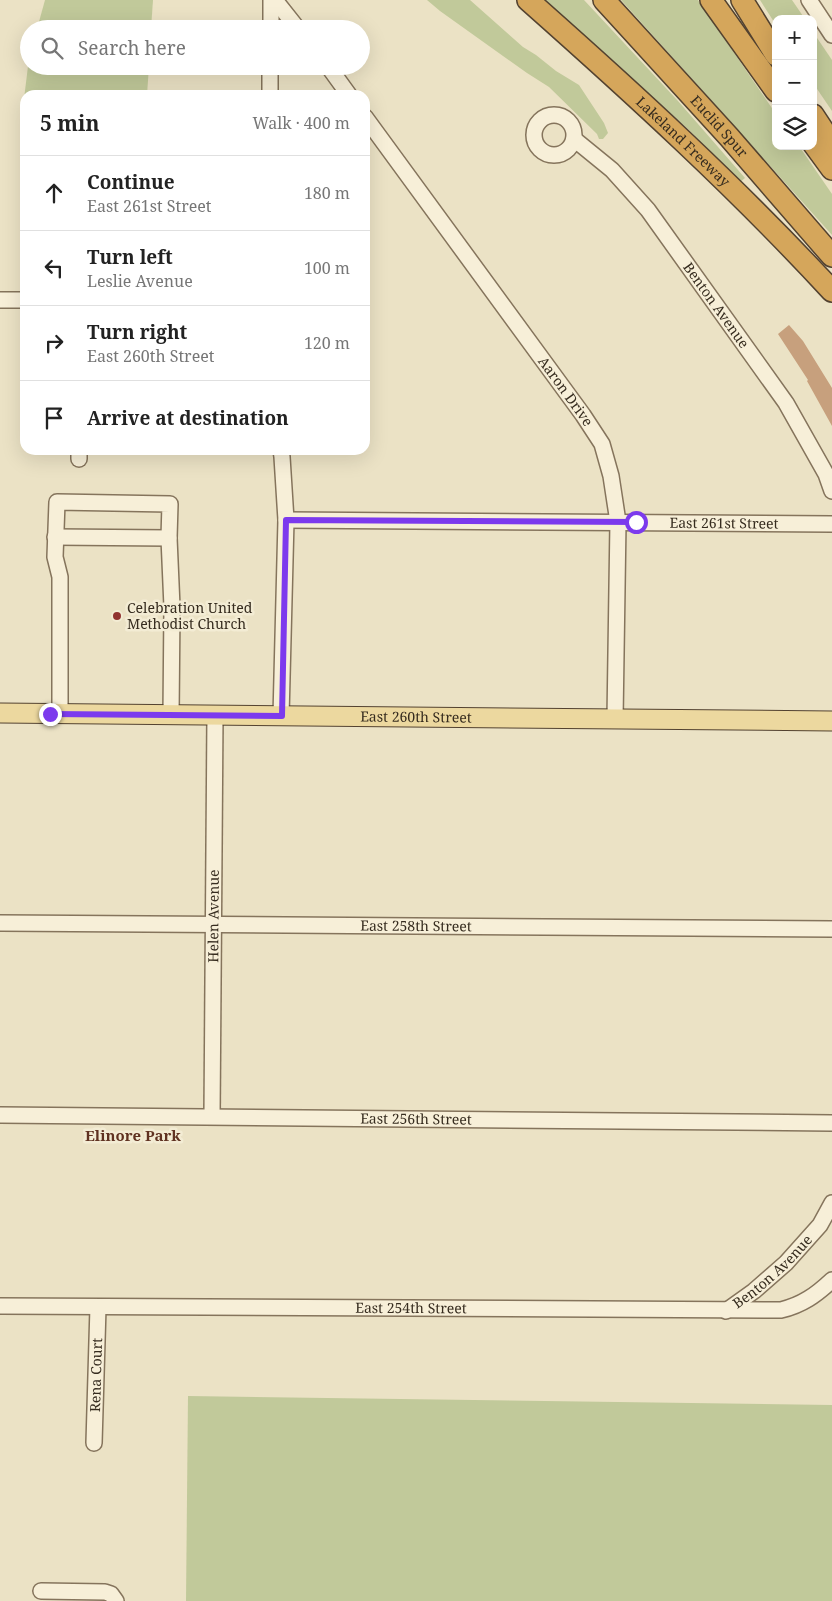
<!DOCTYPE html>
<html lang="en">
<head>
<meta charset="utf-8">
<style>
  :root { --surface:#fff; --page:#f2f2f2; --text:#222; --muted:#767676; --line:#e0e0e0 }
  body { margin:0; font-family:"Noto Serif",serif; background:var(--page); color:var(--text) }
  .controls { position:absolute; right:15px; top:15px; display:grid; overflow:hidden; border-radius:10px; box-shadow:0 5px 20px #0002 }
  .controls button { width:45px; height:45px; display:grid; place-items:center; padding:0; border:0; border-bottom:1px solid var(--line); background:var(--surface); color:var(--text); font:25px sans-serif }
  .stop { position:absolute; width:15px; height:15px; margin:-11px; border:4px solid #7c3aed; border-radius:50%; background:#fff }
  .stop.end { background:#7c3aed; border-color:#fff; box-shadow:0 1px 5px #0008 }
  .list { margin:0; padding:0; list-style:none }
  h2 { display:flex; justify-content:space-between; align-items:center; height:65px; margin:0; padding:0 20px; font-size:21px }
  h2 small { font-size:16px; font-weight:400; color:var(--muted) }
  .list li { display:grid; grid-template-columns:32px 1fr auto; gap:15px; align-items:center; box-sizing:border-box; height:75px; padding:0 20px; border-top:1px solid var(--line) }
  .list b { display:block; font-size:19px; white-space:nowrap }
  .list p { margin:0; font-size:16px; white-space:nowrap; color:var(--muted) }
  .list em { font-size:16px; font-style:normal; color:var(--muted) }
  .icon { flex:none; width:28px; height:28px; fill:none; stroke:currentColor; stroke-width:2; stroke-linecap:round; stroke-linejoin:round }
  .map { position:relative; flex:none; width:832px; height:1601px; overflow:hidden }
  .search { position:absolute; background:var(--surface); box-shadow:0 5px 20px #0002; left:20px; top:20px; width:350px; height:55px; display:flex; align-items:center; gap:12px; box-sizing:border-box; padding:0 18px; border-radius:28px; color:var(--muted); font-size:19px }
  .panel { position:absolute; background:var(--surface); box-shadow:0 5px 20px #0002; left:20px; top:90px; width:350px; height:365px; border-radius:15px }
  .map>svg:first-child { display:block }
  .green { fill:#c1c99a }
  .building { fill:#c7a07d }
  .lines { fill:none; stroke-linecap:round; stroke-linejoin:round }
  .minor-casing { stroke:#85745c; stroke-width:18 }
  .major-casing { stroke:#534230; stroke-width:21 }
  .highway-casing { stroke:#534230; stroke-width:24 }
  .minor { stroke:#f7efd8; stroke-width:15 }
  .major { stroke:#ecd89f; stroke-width:19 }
  .highway { stroke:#d5a65b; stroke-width:21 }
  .route { stroke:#7c3aed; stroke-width:6 }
  .poi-dot { fill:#913430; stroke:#f3ecd4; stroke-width:2 }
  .labels { text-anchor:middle; stroke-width:5; stroke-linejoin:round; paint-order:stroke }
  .street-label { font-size:14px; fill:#362c1f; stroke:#f3ecd4 }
  .poi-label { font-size:14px; fill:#362c1f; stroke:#f3ecd4; text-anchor:start }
  .neighbourhood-label { font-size:15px; font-weight:bold; fill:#603221; stroke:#f3ecd4 }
</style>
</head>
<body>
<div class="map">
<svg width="832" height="1601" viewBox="0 0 832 1601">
  <rect width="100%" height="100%" fill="#ebe2c5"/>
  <g class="green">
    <polygon points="45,0 153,0 151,29 37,29"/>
    <polygon points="427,0 470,0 523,47 536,55 556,71 579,85 604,123 608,133 603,139 599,139 597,134 549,87 527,73 440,11"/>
    <polygon points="544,0 584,0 678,101 745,178 740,182 689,130"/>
    <polygon points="621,0 698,0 776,114 776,146 799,146 832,194 832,235"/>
    <polygon points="760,0 792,0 805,19 776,19 776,25"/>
    <polygon points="813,32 832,60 832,111 813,83"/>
    <polygon points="29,58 29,66 149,66 147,95 25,95 25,107 23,107"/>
    <polygon points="188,1396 832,1405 832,1601 186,1601"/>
  </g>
  <polygon class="building" points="789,325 803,341 832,388 832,426 807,381 808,380 778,334"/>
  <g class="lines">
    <defs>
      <g id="minor">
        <polyline points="275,0 298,29"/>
        <polyline points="809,0 832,35"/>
        <polyline points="271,29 271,0"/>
        <polyline points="328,66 349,95"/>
        <polyline points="270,95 270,66"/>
        <circle cx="554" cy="135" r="20"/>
        <path id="s1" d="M365 117 583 415 602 444 611 476 618 522 615 719"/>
        <path id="s2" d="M574 139 612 170 648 210 786 403 826 474 832 491"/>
        <polyline points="0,300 25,300"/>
        <polyline points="281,450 282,457 286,520 281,716"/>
        <polyline points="79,459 79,450"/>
        <path id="s3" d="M286 520 832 524"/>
        <polyline points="55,537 169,538"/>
        <polyline points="60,714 60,577 55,557 57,502 170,504 169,538 172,607 171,715"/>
        <path id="s4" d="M0 923 832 929"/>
        <path id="s5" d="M0 1115 832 1123"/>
        <path id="s6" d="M212 1116 215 715"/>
        <path id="s7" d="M0 1306 781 1310C802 1305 816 1295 832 1280"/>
        <path id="s8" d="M726 1311 754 1291 786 1263 820 1225 832 1203"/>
        <path id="s9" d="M94 1443 98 1307"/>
        <polyline points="41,1591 105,1592 111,1594 116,1601"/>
      </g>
      <g id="major">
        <path id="s10" d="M0 713 832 721"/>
      </g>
      <g id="highway">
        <path id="s11" d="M528 0C633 93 736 187 832 291"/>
        <path id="s12" d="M604 0 729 137 832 256"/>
        <polyline points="711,0 776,91"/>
        <polyline points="742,0 776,55"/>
        <polyline points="813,115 832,144"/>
        <polyline points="813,143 832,169"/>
      </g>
    </defs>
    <use href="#minor" class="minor-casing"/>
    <use href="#major" class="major-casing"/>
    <use href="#highway" class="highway-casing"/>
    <use href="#minor" class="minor"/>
    <use href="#major" class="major"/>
    <use href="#highway" class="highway"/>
  </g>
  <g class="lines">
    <polyline class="route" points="50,714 282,716 286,520 636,522"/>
  </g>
  <circle class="poi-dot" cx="117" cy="616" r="5"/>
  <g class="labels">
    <g class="street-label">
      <text dy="5" stroke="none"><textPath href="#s12" startOffset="171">Euclid Spur</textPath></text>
      <text dy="5" stroke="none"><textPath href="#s11" startOffset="210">Lakeland Freeway</textPath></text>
      <text dy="5" stroke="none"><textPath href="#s2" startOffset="220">Benton Avenue</textPath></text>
      <text dy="5" stroke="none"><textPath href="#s1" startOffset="340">Aaron Drive</textPath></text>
      <text dy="5" stroke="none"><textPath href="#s3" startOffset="438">East 261st Street</textPath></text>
      <text dy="5" stroke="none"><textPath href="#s10" startOffset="416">East 260th Street</textPath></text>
      <text dy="5" stroke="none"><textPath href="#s6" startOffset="200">Helen Avenue</textPath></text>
      <text dy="5" stroke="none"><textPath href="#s4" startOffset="416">East 258th Street</textPath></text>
      <text dy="5" stroke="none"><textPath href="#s5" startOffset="416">East 256th Street</textPath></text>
      <text dy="5" stroke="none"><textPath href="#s8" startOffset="61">Benton Avenue</textPath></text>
      <text dy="5" stroke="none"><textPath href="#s7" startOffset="411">East 254th Street</textPath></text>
      <text dy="5" stroke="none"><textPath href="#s9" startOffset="68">Rena Court</textPath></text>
    </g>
    <g class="poi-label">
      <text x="127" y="613">Celebration United<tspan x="127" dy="16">Methodist Church</tspan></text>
    </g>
    <g class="neighbourhood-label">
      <text x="133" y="1141">Elinore Park</text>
    </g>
  </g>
</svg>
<div class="controls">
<button>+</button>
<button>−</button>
<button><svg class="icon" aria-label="layers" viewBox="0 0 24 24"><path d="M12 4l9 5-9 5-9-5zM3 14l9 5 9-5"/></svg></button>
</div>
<div class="stop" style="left:636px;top:522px"></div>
<div class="stop end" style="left:50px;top:714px"></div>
<div class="search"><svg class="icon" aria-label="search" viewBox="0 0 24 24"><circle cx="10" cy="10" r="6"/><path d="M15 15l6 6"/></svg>Search here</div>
<section class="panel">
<h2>5 min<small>Walk · 400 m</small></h2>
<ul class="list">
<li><svg class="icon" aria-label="ahead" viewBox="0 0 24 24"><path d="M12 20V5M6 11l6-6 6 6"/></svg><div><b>Continue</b><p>East 261st Street</p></div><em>180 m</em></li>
<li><svg class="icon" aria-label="left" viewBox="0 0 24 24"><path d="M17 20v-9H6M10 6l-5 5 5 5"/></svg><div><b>Turn left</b><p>Leslie Avenue</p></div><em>100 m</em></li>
<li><svg class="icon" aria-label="right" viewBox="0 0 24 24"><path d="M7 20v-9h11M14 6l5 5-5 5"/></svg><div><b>Turn right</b><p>East 260th Street</p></div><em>120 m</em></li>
<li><svg class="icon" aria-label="arrive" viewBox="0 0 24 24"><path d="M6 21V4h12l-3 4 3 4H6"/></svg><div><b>Arrive at destination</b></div></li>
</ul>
</section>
</div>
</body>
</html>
